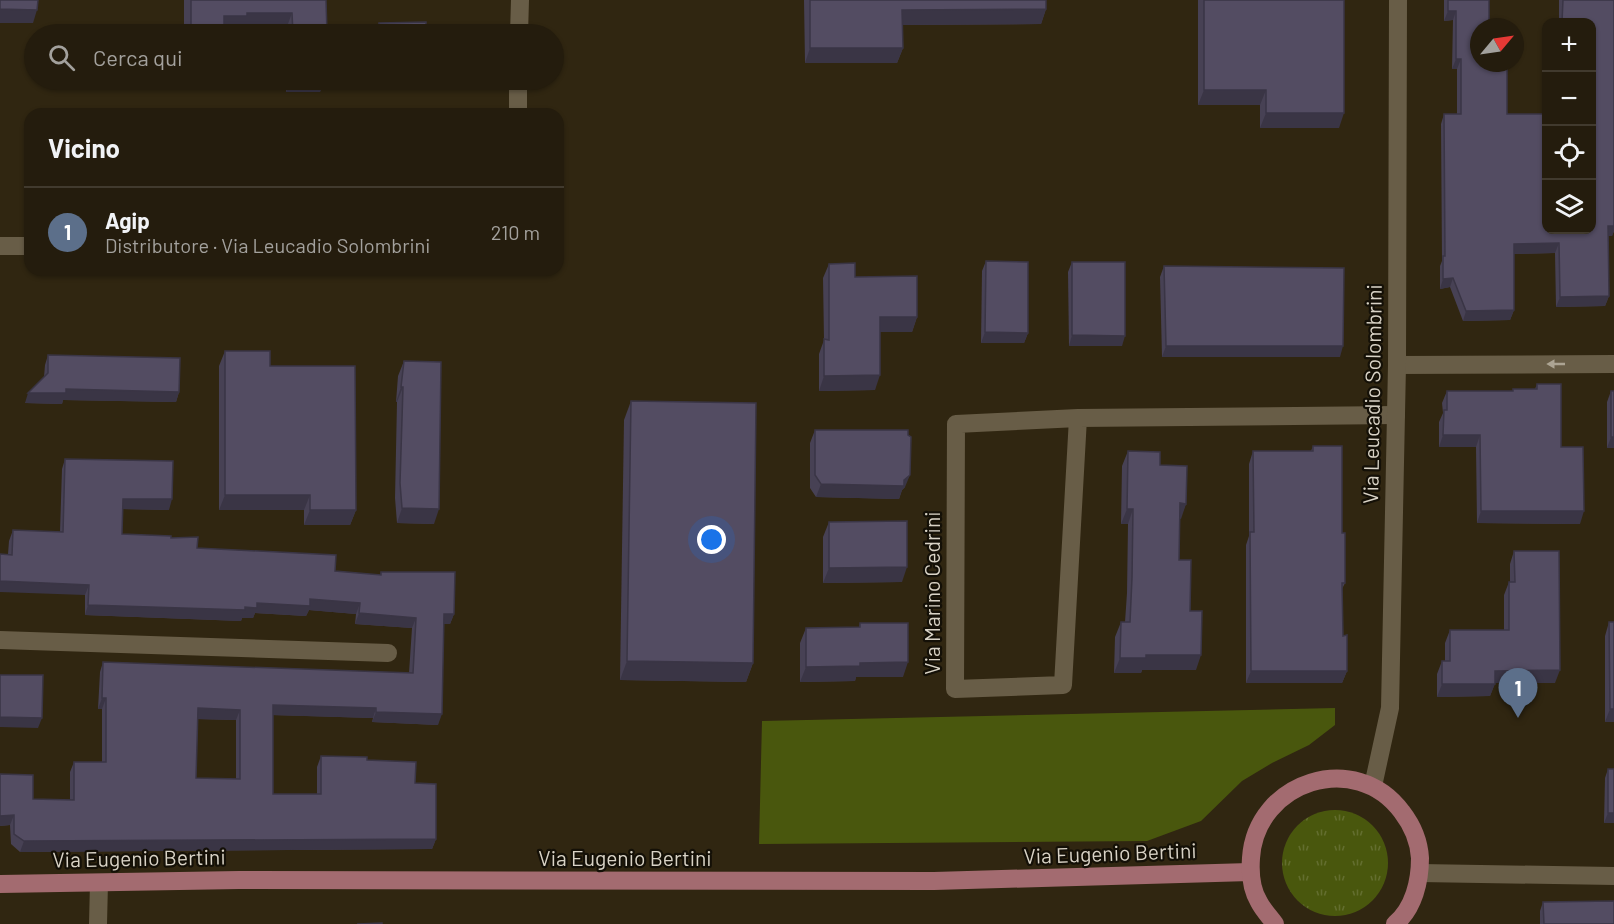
<!DOCTYPE html>
<html lang="it">
<head>
<meta charset="utf-8">
<style>
  :root { --surface:#241c0d; --page:#2c2516; --text:#f1f3f6; --muted:#a3a19d; --line:#413a2e; --accent:#f08bf5 }
  body { margin:0; font-family:Barlow,sans-serif; background:var(--page); color:var(--text) }
  .controls { position:absolute; right:18px; top:18px; display:grid; overflow:hidden; border-radius:12px; box-shadow:0 2px 4px #0004 }
  .controls button { width:54px; height:54px; display:grid; place-items:center; padding:0; border:0; border-bottom:2px solid var(--line); background:var(--surface); color:var(--text); font:30px sans-serif }
  .compass { position:absolute; left:1470px; top:18px; width:54px; height:54px; border-radius:50%; background:var(--surface); box-shadow:0 2px 4px #0004; rotate:61deg }
  .you { position:absolute; left:712px; top:540px; width:21px; height:21px; margin:-15px; border:4px solid #fff; border-radius:50%; background:#1a73e8; box-shadow:0 0 0 9px #1a73e833 }
  .badge { display:grid; place-items:center; width:39px; height:39px; border-radius:50%; background:var(--accent); color:#fff; font-size:20px; font-weight:700 }
  .pin { position:absolute; translate:-50% -50px; filter:drop-shadow(0 2px 3px #0008) }
  .pin::after { content:''; position:absolute; top:32px; width:21px; height:18px; background:inherit; clip-path:polygon(0 0,100% 0,50% 100%) }
  .list { margin:0; padding:0; list-style:none }
  h2 { display:flex; justify-content:space-between; align-items:center; height:78px; margin:0; padding:0 24px; font-size:26px }
  h2 small { font-size:20px; font-weight:400; color:var(--muted) }
  .list li { display:grid; grid-template-columns:39px 1fr auto; gap:18px; align-items:center; box-sizing:border-box; height:90px; padding:0 24px; border-top:2px solid var(--line) }
  .list b { display:block; font-size:22px; white-space:nowrap }
  .list p { margin:0; font-size:20px; white-space:nowrap; color:var(--muted) }
  .list em { font-size:20px; font-style:normal; color:var(--muted) }
  .icon { flex:none; width:33px; height:33px; fill:none; stroke:currentColor; stroke-width:2; stroke-linecap:round; stroke-linejoin:round }
  .map { position:relative; flex:none; width:1614px; height:924px; overflow:hidden }
  .search { position:absolute; background:var(--surface); box-shadow:0 2px 4px #0004; left:24px; top:24px; width:540px; height:66px; display:flex; align-items:center; gap:15px; box-sizing:border-box; padding:0 21px; border-radius:33px; color:var(--muted); font-size:22px }
  .panel { position:absolute; background:var(--surface); box-shadow:0 2px 4px #0004; left:24px; top:108px; width:540px; height:168px; border-radius:18px }
  .map>svg:first-child { display:block }
  .grass { fill:url(#grass-tufts) }
  .park { fill:#49570d }
  .lines { fill:none; stroke-linecap:round; stroke-linejoin:round }
  .minor { stroke:#685d47; stroke-width:18 }
  .major { stroke:#a36b70; stroke-width:18 }
  .wall { fill:#474154; fill-rule:evenodd }
  .shaded-wall { fill:#3a3545 }
  .building { fill:#534c62; stroke:#3a3545; stroke-width:1.5; fill-rule:evenodd }
  .oneway { fill:#aca493 }
  .labels { text-anchor:middle; stroke-width:4.5; stroke-linejoin:round; paint-order:stroke }
  .street-label { font-size:21px; fill:#d9d3c6; stroke:#141007 }
</style>
</head>
<body>
<div class="map">
<svg width="1614" height="924" viewBox="0 0 1614 924">
  <defs>
    <pattern id="grass-tufts" width="24" height="20" patternUnits="userSpaceOnUse" patternTransform="scale(1.5)"><rect width="24" height="20" fill="#49570d"/><path d="M3 7l-1-3M5 7V3M7 7l1-3M15 17l-1-3M17 17v-4M19 17l1-3" fill="none" stroke="#636e2f"/></pattern>
  </defs>
  <rect width="100%" height="100%" fill="#302611"/>
  <circle class="grass" cx="1335" cy="863" r="53"/>
  <polygon class="park" points="1335,708 1335,725 1309,745 1272,763 1242,781 1201,821 1147,841 759,844 762,721"/>
  <g class="lines">
    <g class="minor">
      <polyline points="519,34 520,0"/>
      <polyline points="518,114 518,80"/>
      <polyline points="0,246 30,246"/>
      <polyline points="1397,365 1614,364"/>
      <polyline points="1078,418 1063,685 955,689 956,424 1078,418 1396,415"/>
      <polyline points="0,640 388,653"/>
      <polyline points="1373,786 1390,708 1397,365 1398,0"/>
      <polyline points="1420,873 1614,876"/>
      <polyline points="98,924 99,883"/>
    </g>
    <g class="major">
      <polyline points="0,884 239,880 934,881 1250,872"/>
      <path d="M1275 924C1270 917 1263 910 1259 902 1251 889 1250 872 1251 858 1256 781 1356 749 1402 812 1412 825 1419 841 1420 858 1420 881 1414 908 1395 924"/>
    </g>
  </g>
  <g class="wall">
    <polygon points="184,0 326,0 327,34 285,34 285,32 241,32 240,34 184,34"/>
    <polygon points="804,0 1046,0 1046,9 1041,24 902,25 903,48 897,63 805,63"/>
    <polygon points="1198,0 1344,0 1339,128 1260,128 1260,105 1198,105"/>
    <polygon points="1444,0 1489,0 1479,27 1546,230 1592,22 1559,22 1559,0 1614,0 1614,231 1612,236 1608,236 1609,296 1605,306 1556,307 1555,253 1514,254 1514,310 1510,320 1463,321 1450,287 1440,289 1440,266 1442,261 1441,124 1444,114 1457,114 1457,69 1452,69 1453,20 1444,21"/>
    <polygon points="379,23 426,26 439,34 375,34"/>
    <polygon points="286,80 324,80 320,92 286,92"/>
    <polygon points="986,261 1028,333 1024,343 981,343 982,271"/>
    <polygon points="1072,262 1122,346 1069,346 1068,272"/>
    <polygon points="829,264 855,277 917,317 912,332 880,332 875,390 819,391 819,354 824,340 823,278"/>
    <polygon points="1164,266 1340,357 1162,357 1160,277"/>
    <polygon points="225,351 270,366 356,510 350,525 304,525 304,510 219,510 219,366"/>
    <polygon points="48,355 179,392 176,402 63,400 62,404 25,403 44,377 45,365"/>
    <polygon points="404,361 434,524 397,523 395,498 397,402 396,402 398,376"/>
    <polygon points="1537,384 1561,447 1580,524 1477,523 1476,447 1439,447 1439,422 1443,413 1442,403 1447,391 1513,391 1513,389 1535,389"/>
    <polygon points="1611,391 1614,391 1614,448 1607,448 1607,402"/>
    <polygon points="631,401 753,663 746,682 620,680 624,420"/>
    <polygon points="815,430 905,487 902,490 899,499 816,497 810,488 810,443"/>
    <polygon points="1313,446 1342,533 1345,583 1342,589 1343,636 1347,671 1342,683 1246,683 1246,545 1249,536 1249,464 1253,451 1311,451"/>
    <polygon points="1128,451 1160,465 1186,504 1180,518 1179,560 1190,611 1196,670 1142,670 1141,673 1114,673 1115,637 1121,622 1125,622 1127,593 1128,524 1121,524 1122,466"/>
    <path d="M65 459 169 510 122 509V534L171 538 197 548 335 571 380 575 381 572 454 614 450 624H443L438 725 372 722 373 718 273 715V794H317V767L321 756 367 760 415 783 436 839 432 849 20 852 11 844 10 825 0 826V774L33 799 70 800V772L74 762H102V709H98L100 672 103 662 409 673 412 628 355 624 356 614 309 610 306 616 255 613 253 618H242L241 621 85 615V595L8 554 9 541 13 530 60 532 62 469ZM197 719 236 720V779L196 778Z"/>
    <polygon points="829,522 902,582 823,583 823,537"/>
    <polygon points="1514,551 1555,683 1495,683 1490,696 1437,697 1437,674 1442,661 1445,661 1445,643 1450,630 1504,630 1504,595 1509,582 1510,582 1510,564"/>
    <polygon points="1609,622 1614,722 1605,722 1605,636"/>
    <polygon points="860,623 903,677 856,677 855,681 800,682 800,643 806,628 859,627"/>
    <polygon points="1608,769 1614,823 1604,823 1605,778"/>
    <polygon points="1543,902 1614,924 1540,924 1540,911"/>
  </g>
  <g class="shaded-wall">
    <polygon points="0,9 37,10 33,23 0,23"/>
    <polygon points="1046,9 1041,24 897,25 902,10"/>
    <polygon points="1448,11 1456,11 1453,20 1444,21"/>
    <polygon points="247,13 292,13 285,32 241,32 240,34 218,34 224,16"/>
    <polygon points="810,48 903,48 897,63 805,63"/>
    <polygon points="1456,59 1461,59 1457,69 1452,69"/>
    <polygon points="290,80 324,80 320,92 286,92"/>
    <polygon points="379,80 423,80 421,85 376,87"/>
    <polygon points="1204,90 1266,90 1260,105 1198,105"/>
    <polygon points="1266,113 1344,113 1339,128 1260,128"/>
    <polygon points="1608,226 1614,226 1614,231 1612,236 1604,236"/>
    <polygon points="1559,243 1555,253 1510,254 1514,244"/>
    <polygon points="1453,278 1450,287 1440,289 1443,279"/>
    <polygon points="1609,296 1605,306 1556,307 1560,297"/>
    <polygon points="1514,310 1510,320 1463,321 1466,311"/>
    <polygon points="880,317 917,317 912,332 875,332"/>
    <polygon points="985,332 1028,333 1024,343 981,343"/>
    <polygon points="1072,335 1125,336 1122,346 1069,346"/>
    <polygon points="1166,346 1343,346 1340,357 1162,357"/>
    <polygon points="880,375 875,390 819,391 824,376"/>
    <polygon points="401,387 403,387 397,402 396,402"/>
    <polygon points="66,389 179,392 176,402 63,400 62,404 25,403 28,393"/>
    <polygon points="1443,435 1480,435 1476,447 1439,447"/>
    <polygon points="1611,437 1614,437 1614,448 1607,448"/>
    <polygon points="910,475 905,487 902,490 899,499 816,497 821,484 904,480"/>
    <polygon points="225,495 310,495 304,510 219,510"/>
    <polygon points="123,499 172,499 169,510 119,509"/>
    <polygon points="1180,503 1186,504 1181,519 1175,518"/>
    <polygon points="402,508 439,509 434,524 397,523"/>
    <polygon points="1127,509 1133,509 1128,524 1121,524"/>
    <polygon points="310,510 356,510 350,525 304,525"/>
    <polygon points="1481,511 1584,511 1580,524 1477,523"/>
    <polygon points="907,567 902,582 823,583 829,568"/>
    <polygon points="0,581 89,585 85,595 0,592"/>
    <polygon points="310,599 360,603 356,614 309,610 306,616 255,613 253,618 242,618 241,621 85,615 88,605 245,607 257,603"/>
    <polygon points="359,613 416,618 412,628 355,624"/>
    <polygon points="444,614 454,614 450,624 440,624"/>
    <polygon points="1146,655 1201,655 1196,670 1142,670 1141,673 1114,673 1120,658"/>
    <polygon points="627,661 753,663 746,682 620,680"/>
    <polygon points="908,662 903,677 856,677 855,681 800,682 806,667 860,663"/>
    <polygon points="1560,670 1555,683 1490,683 1495,671"/>
    <polygon points="1251,671 1347,671 1342,683 1246,683"/>
    <polygon points="1442,684 1495,684 1490,696 1437,697"/>
    <polygon points="102,698 106,698 102,709 98,709"/>
    <polygon points="273,705 376,708 373,718 269,715"/>
    <polygon points="198,708 240,710 236,720 194,719"/>
    <polygon points="1610,709 1614,709 1614,722 1605,722"/>
    <polygon points="376,712 442,714 438,725 372,722"/>
    <polygon points="0,717 42,718 38,728 0,727"/>
    <polygon points="1608,813 1614,813 1614,823 1604,823"/>
    <polygon points="14,815 10,825 0,826 0,816"/>
    <polygon points="436,839 432,849 20,852 24,841"/>
  </g>
  <g class="building">
    <polygon points="0,0 38,0 37,10 0,9"/>
    <polygon points="191,0 326,0 327,34 293,34 292,13 247,13 247,16 224,16 224,34 191,34"/>
    <polygon points="810,0 1046,0 1046,9 902,10 903,48 810,48"/>
    <polygon points="1204,0 1344,0 1344,113 1266,113 1266,90 1204,90"/>
    <polygon points="1448,0 1489,0 1489,27 1479,27 1479,63 1507,63 1507,114 1546,114 1546,230 1592,230 1592,22 1562,22 1563,0 1614,0 1614,226 1608,226 1609,296 1560,297 1559,243 1514,244 1514,310 1466,311 1453,278 1443,279 1443,256 1445,256 1444,114 1461,114 1461,59 1456,59 1456,11 1448,11"/>
    <polygon points="426,22 426,26 439,26 439,34 379,34 379,23"/>
    <polygon points="986,261 1028,262 1028,333 985,332"/>
    <polygon points="1072,262 1125,262 1125,336 1072,335"/>
    <polygon points="855,263 855,277 917,276 917,317 880,317 880,375 824,376 824,339 829,340 829,264"/>
    <polygon points="1164,266 1344,268 1343,346 1166,346"/>
    <polygon points="225,351 270,351 270,366 355,366 356,510 310,510 310,495 225,495"/>
    <polygon points="48,355 180,358 179,392 66,389 66,393 28,393 48,373"/>
    <polygon points="404,361 441,362 439,509 402,508 400,483 403,387 401,387"/>
    <polygon points="1537,384 1561,384 1561,447 1583,447 1584,511 1481,511 1480,435 1443,435 1444,410 1447,410 1447,391 1513,391 1513,389 1537,389"/>
    <rect x="1611" y="391" width="3" height="46"/>
    <polygon points="631,401 756,403 753,663 627,661"/>
    <polygon points="815,430 908,430 908,435 911,437 910,475 904,480 904,486 821,484 815,475"/>
    <polygon points="1313,446 1342,446 1342,533 1345,533 1345,583 1342,583 1343,636 1347,635 1347,671 1251,671 1250,532 1254,532 1253,451 1313,451"/>
    <polygon points="1128,451 1160,452 1160,465 1187,466 1186,504 1180,503 1179,560 1191,560 1190,611 1202,611 1201,655 1146,655 1146,658 1120,658 1121,622 1130,622 1132,578 1133,509 1127,509"/>
    <path d="M65 459 173 461 172 499H123L122 534 171 536V538L198 537 197 548 336 555 335 571 381 575V572H455L454 614H444L442 714 376 712V708L273 705V794H321V756L367 757V760L416 762 415 783 436 784V839L24 841 14 834V815L0 816V774L33 775V799L74 800V762H106V698H102L103 662 413 673 416 618 359 613 360 603 310 599V606L257 603V608L245 607V610L88 605 89 585 0 581V554L12 555 13 530 63 532ZM198 708 240 710V779L196 778Z"/>
    <polygon points="907,521 907,567 829,568 829,522"/>
    <polygon points="1514,551 1559,551 1560,670 1495,671 1495,684 1442,684 1442,661 1450,661 1450,630 1509,630 1509,582 1515,582"/>
    <polygon points="1609,622 1614,622 1614,709 1610,709"/>
    <polygon points="860,623 908,623 908,662 860,663 860,666 806,667 806,628 860,627"/>
    <polygon points="0,675 43,675 42,718 0,717"/>
    <rect x="1608" y="769" width="6" height="44"/>
    <polygon points="1614,901 1614,924 1544,924 1543,902"/>
    <polygon points="382,923 382,924 357,924"/>
  </g>
  <defs><path id="oneway-solid" d="M-6-.8H1V-3.2L6.5 0L1 3.2V.8H-6Z" transform="scale(1.5)"/></defs>
  <use class="oneway" href="#oneway-solid" transform="translate(1556 364) rotate(180)"/>
  <g class="labels">
    <g class="street-label">
      <text transform="translate(1373 394) rotate(-89)" y="7">Via Leucadio Solombrini</text>
      <text transform="translate(933 593) rotate(-90)" y="7">Via Marino Cedrini</text>
      <text transform="translate(1110 854) rotate(-2)" y="7">Via Eugenio Bertini</text>
      <text transform="translate(139 859) rotate(-1)" y="7">Via Eugenio Bertini</text>
      <text x="625" y="866">Via Eugenio Bertini</text>
    </g>
  </g>
</svg>
<div class="controls">
<button>+</button>
<button>−</button>
<button><svg class="icon" aria-label="locate" viewBox="0 0 24 24"><circle cx="12" cy="12" r="6"/><path d="M12 2v4M12 18v4M2 12h4M18 12h4"/></svg></button>
<button><svg class="icon" aria-label="layers" viewBox="0 0 24 24"><path d="M12 4l9 5-9 5-9-5zM3 14l9 5 9-5"/></svg></button>
</div>
<svg class="compass" viewBox="-18 -18 36 36"><path d="M0-13l5 13h-10z" fill="#e53935"/><path d="M0 13l5-13h-10z" fill="#a3a19d"/></svg>
<div class="you"></div>
<div class="pin badge" style="left:1518px;top:718px;background:#5c6f8a">1</div>
<div class="search"><svg class="icon" aria-label="search" viewBox="0 0 24 24"><circle cx="10" cy="10" r="6"/><path d="M15 15l6 6"/></svg>Cerca qui</div>
<section class="panel">
<h2>Vicino<small></small></h2>
<ul class="list">
<li><span class="badge" style="background:#5c6f8a">1</span><div><b>Agip</b><p>Distributore · Via Leucadio Solombrini</p></div><em>210 m</em></li>
</ul>
</section>
</div>
</body>
</html>
